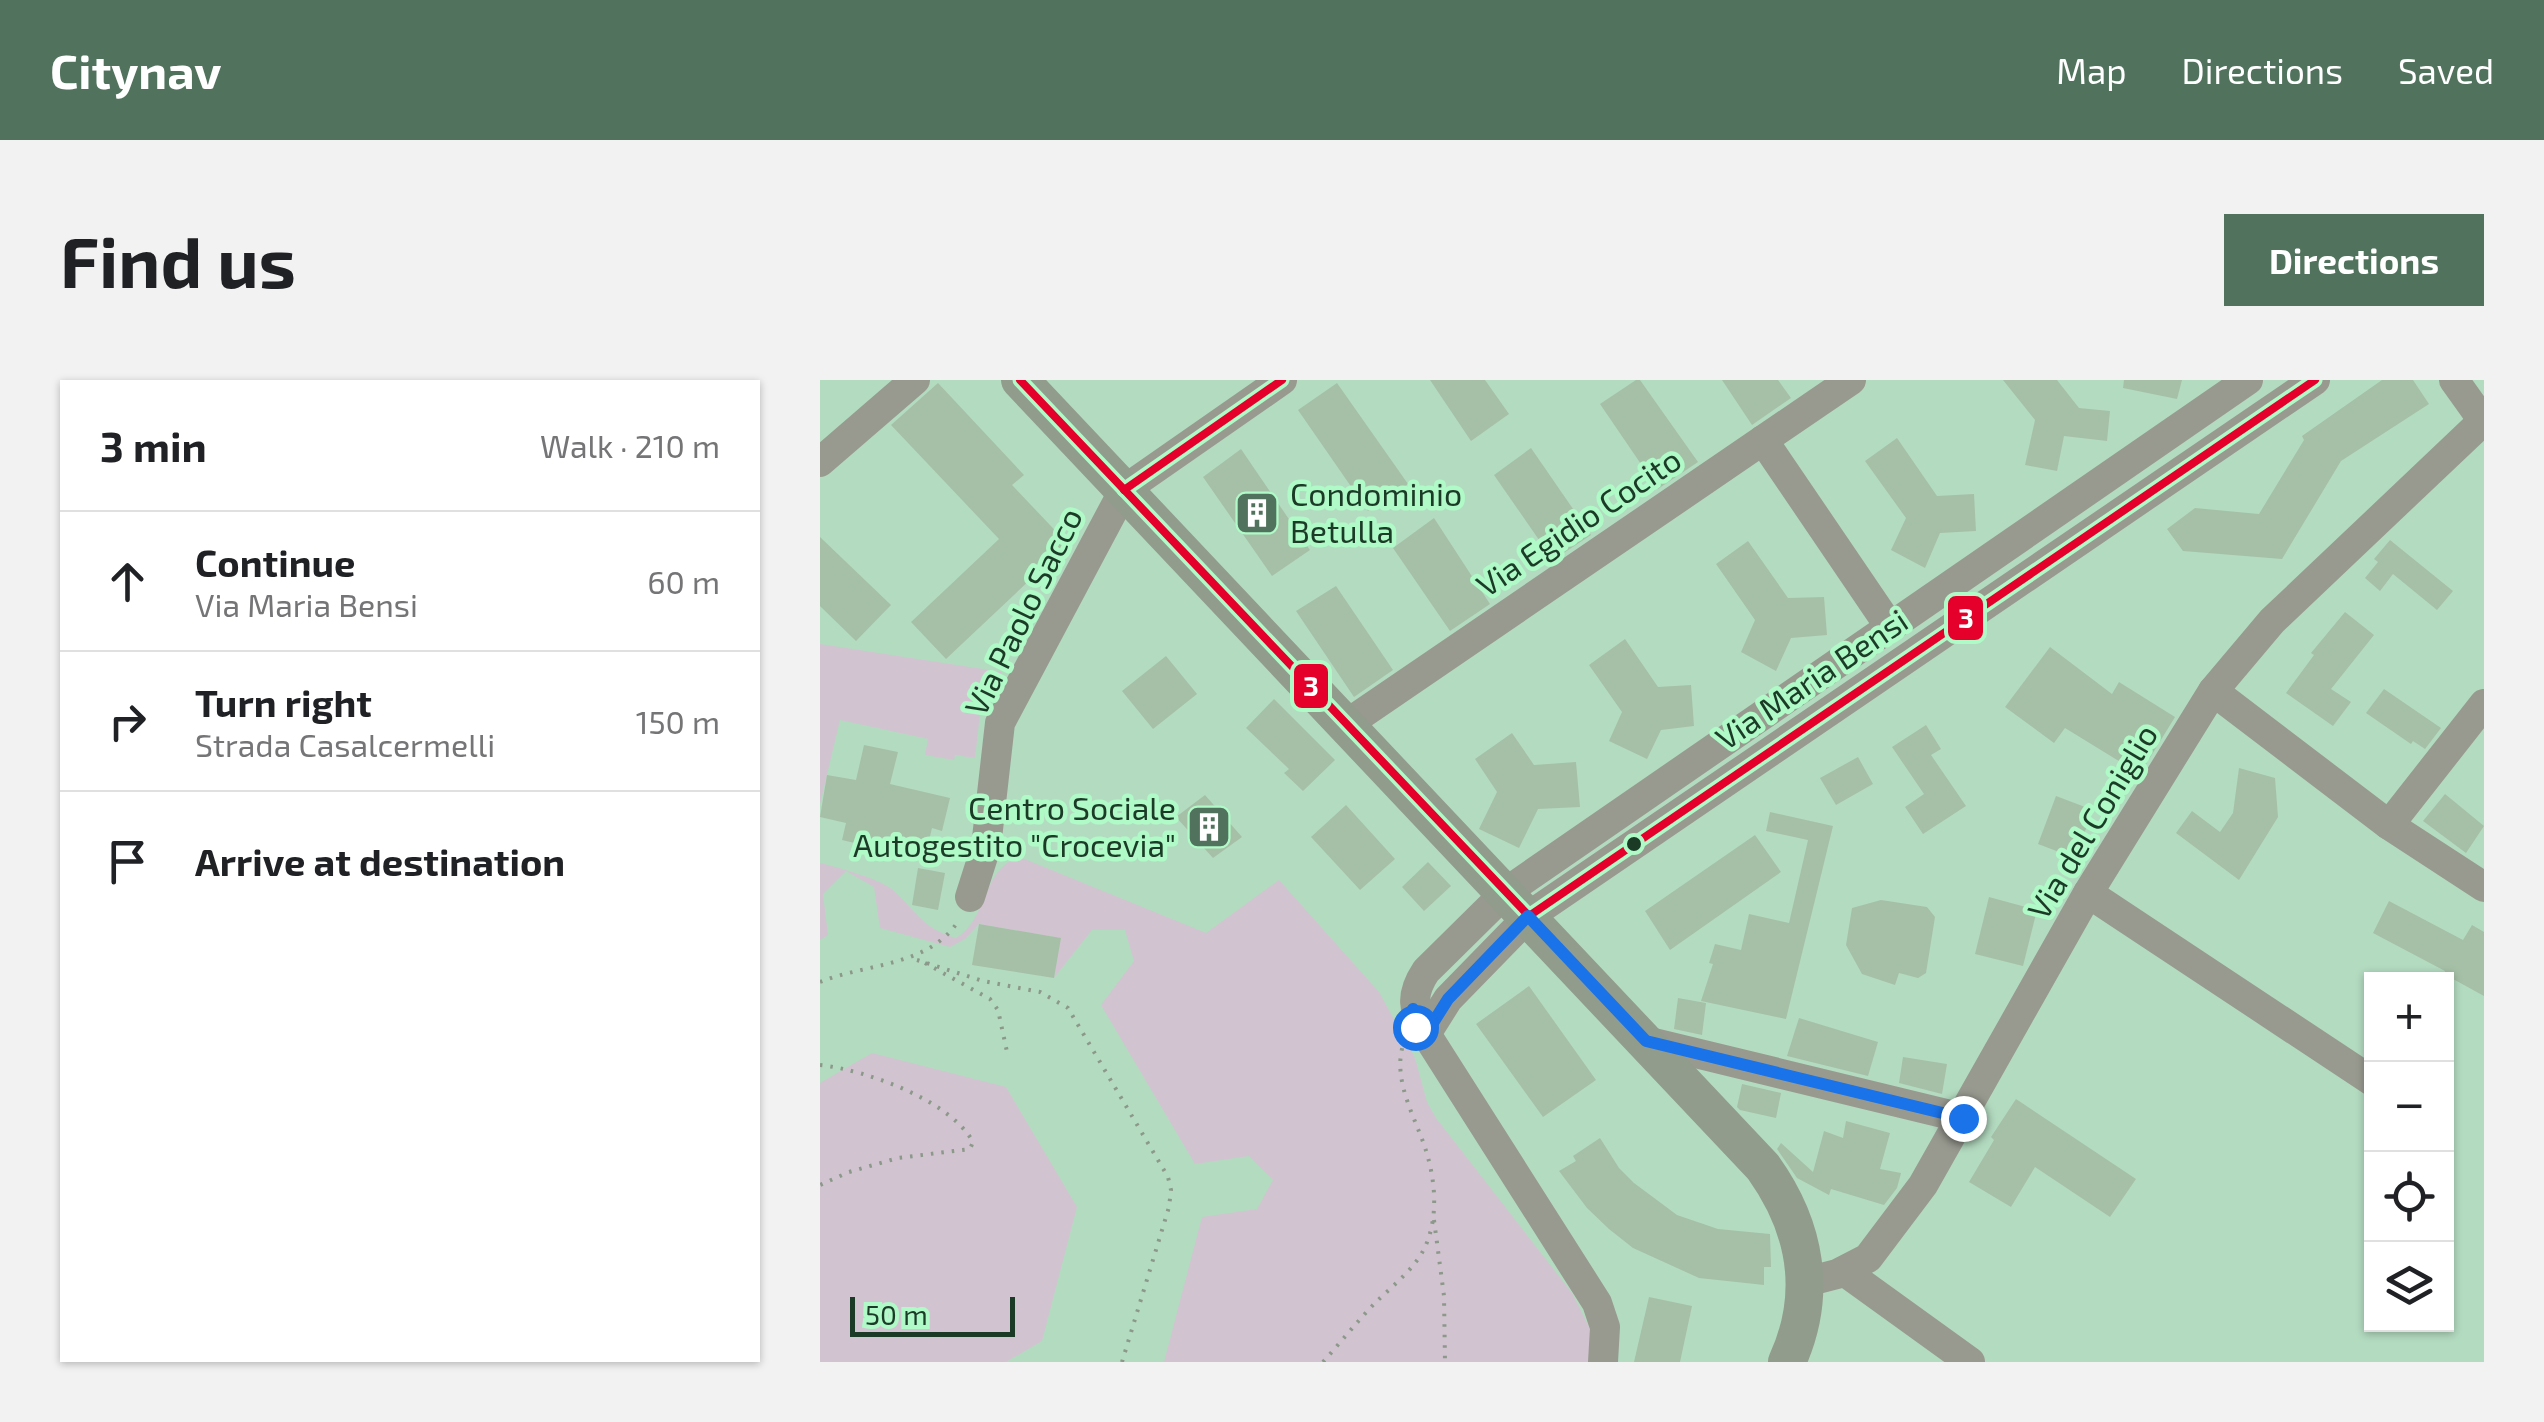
<!DOCTYPE html>
<html lang="en">
<head>
<meta charset="utf-8">
<style>
  :root { --surface:#fff; --page:#f2f2f2; --text:#202124; --muted:#757577; --line:#e0e0e0; --accent:#51735d }
  body { margin:0; font-family:"Exo 2",sans-serif; background:var(--page); color:var(--text) }
  .controls { position:absolute; right:30px; bottom:30px; display:grid; overflow:hidden; border-radius:0px; box-shadow:0 2px 8px #0004 }
  .controls button { width:90px; height:90px; display:grid; place-items:center; padding:0; border:0; border-bottom:2px solid var(--line); background:var(--surface); color:var(--text); font:50px sans-serif }
  .scale { position:absolute; left:30px; bottom:25px; width:165px; box-sizing:border-box; padding-left:10px; border:5px solid #1c3b27; border-top:0; font-size:28px; line-height:35px; white-space:nowrap; color:#1c3b27; -webkit-text-stroke:8px #affac7; paint-order:stroke }
  .stop { position:absolute; width:30px; height:30px; margin:-22px; border:8px solid #1a73e8; border-radius:50%; background:#fff }
  .stop.end { background:#1a73e8; border-color:#fff; box-shadow:0 2px 10px #0008 }
  .list { margin:0; padding:0; list-style:none }
  h2 { display:flex; justify-content:space-between; align-items:center; height:130px; margin:0; padding:0 40px; font-size:42px }
  h2 small { font-size:32px; font-weight:400; color:var(--muted) }
  .list li { display:grid; grid-template-columns:65px 1fr auto; gap:30px; align-items:center; box-sizing:border-box; height:140px; padding:0 40px; border-top:2px solid var(--line) }
  .list b { display:block; font-size:38px; white-space:nowrap }
  .list p { margin:0; font-size:32px; white-space:nowrap; color:var(--muted) }
  .list em { font-size:32px; font-style:normal; color:var(--muted) }
  .icon { flex:none; width:55px; height:55px; fill:none; stroke:currentColor; stroke-width:2; stroke-linecap:round; stroke-linejoin:round }
  .map { position:relative; flex:none; width:1664px; height:982px; overflow:hidden; border-radius:0px }
  header { display:flex; align-items:center; gap:60px; box-sizing:border-box; height:140px; padding:0 50px; background:var(--accent); color:#fff }
  header strong { font-size:48px }
  nav { display:flex; gap:55px; margin-inline-start:auto; font-size:35px }
  .intro { display:flex; align-items:center; justify-content:space-between; box-sizing:border-box; height:240px; padding:0 60px }
  h1 { margin:0; font-size:70px }
  .button { padding:25px 45px; border-radius:0px; background:var(--accent); color:#fff; font-size:35px; font-weight:700 }
  main { display:flex; gap:60px; padding:0 60px }
  aside { flex:1; background:var(--surface); border-radius:0px; box-shadow:0 2px 8px #0004 }
  .map>svg:first-child { display:block }
  .green { fill:#d1c4d0 }
  .building { fill:#a6c0a7 }
  .lines { fill:none; stroke-linecap:round; stroke-linejoin:round }
  .path { stroke:#8c988a; stroke-width:4; stroke-dasharray:2.5 8; stroke-linecap:butt }
  .minor { stroke:#989a90; stroke-width:30 }
  .major { stroke:#919c8d; stroke-width:38 }
  .bus-1-casing { stroke:#affac7; stroke-width:15 }
  .bus-1 { stroke:#e4002b; stroke-width:8 }
  .route { stroke:#1a73e8; stroke-width:12 }
  .bus-dot { fill:#1c3b27; stroke:#affac7; stroke-width:4 }
  .labels { text-anchor:middle; stroke-width:9; stroke-linejoin:round; paint-order:stroke }
  .poi-label { font-size:32px; fill:#1c3b27; stroke:#affac7; text-anchor:start }
  .street-label { font-size:32px; fill:#1c3b27; stroke:#affac7 }
  .line-badge { stroke:#affac7; stroke-width:4 }
  .badge-label { font-size:28px; text-anchor:middle; font-weight:bold; fill:#fff }
</style>
</head>
<body>
<header>
<strong>Citynav</strong>
<nav><a>Map</a><a>Directions</a><a>Saved</a></nav>
</header>
<div class="intro"><h1>Find us</h1><a class="button">Directions</a></div>
<main>
<aside>
<h2>3 min<small>Walk · 210 m</small></h2>
<ul class="list">
<li><svg class="icon" aria-label="ahead" viewBox="0 0 24 24"><path d="M12 20V5M6 11l6-6 6 6"/></svg><div><b>Continue</b><p>Via Maria Bensi</p></div><em>60 m</em></li>
<li><svg class="icon" aria-label="right" viewBox="0 0 24 24"><path d="M7 20v-9h11M14 6l5 5-5 5"/></svg><div><b>Turn right</b><p>Strada Casalcermelli</p></div><em>150 m</em></li>
<li><svg class="icon" aria-label="arrive" viewBox="0 0 24 24"><path d="M6 21V4h12l-3 4 3 4H6"/></svg><div><b>Arrive at destination</b></div></li>
</ul>
</aside>
<div class="map">
<svg width="1664" height="982" viewBox="0 0 1664 982">
  <rect width="100%" height="100%" fill="#b3dbc0"/>
  <g class="green">
    <polygon points="0,264 182,292 160,334 155,378 135,375 134,380 105,375 108,359 20,340 0,424"/>
    <path d="M196 478H202L386 553 459 500 559 612 595 678 607 722 616 738 752 913 769 947V982H344L382 837 437 829 453 800 429 776 375 784 281 625 314 581 305 550H272L234 598 240 558 159 544 145 559 130 567 60 548 54 507 26 491 3 514 8 555 0 560V483C17 487 63 500 74 511 97 532 103 549 136 558 168 539 161 493 196 478Z"/>
    <polygon points="52,673 186,707 257,827 222,961 186,982 0,982 0,703"/>
  </g>
  <g class="building">
    <polygon points="610,0 665,0 689,34 651,61"/>
    <polygon points="816,0 820,0 878,82 838,109 780,24"/>
    <polygon points="902,0 958,0 971,18 932,45"/>
    <polygon points="1183,0 1237,0 1259,28 1290,31 1287,61 1244,56 1237,91 1205,85 1215,40"/>
    <polygon points="1304,0 1362,0 1357,19 1303,8"/>
    <polygon points="1562,0 1593,0 1609,24 1521,81 1462,179 1363,171 1347,149 1375,128 1439,134 1484,60 1482,56"/>
    <polygon points="118,3 204,95 192,105 248,164 126,279 91,242 179,159 71,45"/>
    <polygon points="517,3 588,104 548,131 478,30"/>
    <polygon points="1077,58 1117,116 1154,114 1156,151 1120,153 1105,188 1071,170 1086,138 1045,81"/>
    <polygon points="711,68 771,155 733,180 674,95"/>
    <polygon points="421,69 490,170 452,196 383,97"/>
    <polygon points="614,138 670,224 630,251 573,168"/>
    <polygon points="0,157 71,225 36,261 0,226"/>
    <polygon points="1570,160 1633,211 1617,230 1573,194 1560,211 1545,198 1558,182 1554,179"/>
    <polygon points="928,161 968,218 1004,217 1007,255 971,258 956,291 921,272 935,240 896,184"/>
    <polygon points="516,206 573,290 534,317 476,231"/>
    <polygon points="1525,232 1554,255 1511,309 1531,322 1513,346 1466,313 1494,275 1491,273"/>
    <polygon points="805,259 838,307 871,305 874,346 841,350 827,379 789,361 802,332 769,285"/>
    <polygon points="1230,267 1292,314 1299,302 1355,337 1320,394 1245,348 1234,363 1185,327"/>
    <polygon points="346,276 377,314 333,349 302,311"/>
    <polygon points="1564,309 1621,348 1605,369 1593,361 1591,364 1546,333"/>
    <polygon points="454,319 515,380 483,411 464,393 469,389 426,348"/>
    <polygon points="1106,345 1121,369 1111,375 1146,426 1103,454 1085,427 1104,414 1072,367"/>
    <polygon points="692,353 714,385 756,382 760,427 718,429 699,468 659,449 677,412 655,379"/>
    <polygon points="44,365 78,372 70,404 130,418 122,451 112,448 106,473 57,461 55,468 22,460 26,443 0,437 7,395 36,400"/>
    <polygon points="1038,377 1053,404 1016,425 1000,398"/>
    <polygon points="1419,388 1455,398 1458,437 1419,500 1356,453 1372,431 1400,452 1413,433"/>
    <polygon points="1625,414 1664,446 1646,473 1603,441"/>
    <polygon points="385,415 422,457 393,478 356,437"/>
    <polygon points="1236,416 1273,430 1255,478 1218,464"/>
    <polygon points="526,425 575,479 540,510 491,457"/>
    <polygon points="950,432 1013,446 966,639 881,621 893,584 889,583 895,564 921,570 929,534 969,543 988,460 946,451"/>
    <polygon points="935,455 961,492 850,570 825,531"/>
    <polygon points="608,482 631,506 604,531 582,507"/>
    <polygon points="98,488 125,493 118,530 92,525"/>
    <polygon points="1169,517 1217,530 1203,586 1155,574"/>
    <polygon points="1061,520 1107,527 1115,537 1106,593 1098,598 1079,593 1075,605 1042,594 1026,565 1032,528"/>
    <polygon points="1569,521 1643,560 1652,545 1664,552 1664,616 1624,594 1625,591 1553,553"/>
    <polygon points="159,544 241,558 234,598 152,585"/>
    <polygon points="709,606 776,700 723,737 656,644"/>
    <polygon points="858,618 886,623 882,655 854,649"/>
    <polygon points="979,638 1058,662 1048,696 967,676"/>
    <polygon points="1083,677 1127,684 1122,714 1079,703"/>
    <polygon points="922,704 961,713 956,738 920,730 917,727"/>
    <polygon points="1196,719 1316,799 1290,837 1215,787 1191,827 1149,802 1174,760 1171,757"/>
    <polygon points="1026,741 1070,753 1060,789 1081,793 1077,808 1064,825 1011,809 1009,815 977,798 957,769 961,763 993,792 1004,751 1023,758"/>
    <polygon points="780,758 799,788 814,803 857,835 898,849 950,854 951,887 944,887 944,905 879,898 813,868 789,849 767,828 739,791 756,781 753,776"/>
    <polygon points="829,917 872,926 860,982 814,982"/>
  </g>
  <g class="lines">
    <g class="path">
      <polyline points="97,580 163,601 220,612 248,628 348,797 351,810 349,827 302,982"/>
      <polyline points="105,583 170,619 178,630 187,672"/>
      <path d="M0 602C47 583 109 587 139 540"/>
      <path d="M0 685C46 690 130 720 153 762L150 769 78 778 29 792 0 805"/>
      <polyline points="614,840 624,916 625,982"/>
      <path d="M503 982C520 963 536 943 554 924 571 907 595 889 605 867 621 832 614 788 600 754 589 726 574 695 583 665"/>
    </g>
    <g class="minor">
      <polyline points="1634,0 1664,42"/>
      <polyline points="943,60 1070,247"/>
      <polyline points="0,82 95,0"/>
      <polyline points="1393,311 1569,445 1664,507"/>
      <polyline points="527,344 1031,0"/>
      <polyline points="1569,445 1664,324"/>
      <polyline points="1268,513 1552,701"/>
      <polyline points="150,517 166,467 180,343 304,110 462,0"/>
      <polyline points="606,654 628,619 709,536 1495,0"/>
      <polyline points="826,661 1143,738"/>
      <polyline points="1024,891 1150,982"/>
      <polyline points="986,902 1017,894 1048,878 1103,805 1268,513 1393,311 1452,241 1664,40"/>
      <path d="M783 982 785 947 777 923 606 654C593 629 590 615 606 591L686 512 1428 0"/>
    </g>
    <path class="major" d="M200 0 943 787C986 847 998 914 967 982"/>
    <defs>
      <g id="bus-1">
        <polyline points="200,0 709,536 1495,0"/>
        <polyline points="304,110 462,0"/>
      </g>
    </defs>
    <use href="#bus-1" class="bus-1-casing"/>
    <use href="#bus-1" class="bus-1"/>
  </g>
  <g class="lines">
    <polyline class="route" points="595,647 593,629 606,654 628,619 708,536 826,661 1143,738"/>
  </g>
  <defs>
    <symbol id="building-square" viewBox="-11 -11 22 22"><rect x="-9" y="-9" width="18" height="18" rx="4" fill="#51735d" stroke="#affac7"/><path d="M-4-6H4V6H1V3H-1V6H-4ZM-2.5-4.3h1.7v1.8h-1.7ZM.8-4.3h1.7v1.8H.8ZM-2.5-1h1.7V.8h-1.7ZM.8-1h1.7V.8H.8Z" fill="#fff"/></symbol>
  </defs>
  <g fill-rule="evenodd">
    <use href="#building-square" x="412" y="108" width="50" height="50"/>
    <use href="#building-square" x="364" y="422" width="50" height="50"/>
  </g>
  <circle class="bus-dot" cx="814" cy="464" r="9"/>
  <g class="labels">
    <g class="poi-label">
      <text x="470" y="126">Condominio<tspan x="470" dy="37">Betulla</tspan></text>
      <text x="356" y="440" text-anchor="end">Centro Sociale<tspan x="356" dy="37">Autogestito "Crocevia"</tspan></text>
    </g>
    <g class="street-label">
      <text transform="translate(759 143) rotate(-34)" y="11">Via Egidio Cocito</text>
      <text transform="translate(204 232) rotate(-64)" y="11">Via Paolo Sacco</text>
      <text transform="translate(992 300) rotate(-34)" y="11">Via Maria Bensi</text>
      <text transform="translate(1273 442) rotate(-59)" y="11">Via del Coniglio</text>
    </g>
  </g>
  <g class="line-badge">
    <rect x="1126" y="214" width="39" height="48" rx="10" fill="#e4002b"/>
    <rect x="472" y="282" width="38" height="48" rx="10" fill="#e4002b"/>
  </g>
  <g class="badge-label">
    <text x="1146" y="248">3</text>
    <text x="491" y="316">3</text>
  </g>
</svg>
<div class="controls">
<button>+</button>
<button>−</button>
<button><svg class="icon" aria-label="locate" viewBox="0 0 24 24"><circle cx="12" cy="12" r="6"/><path d="M12 2v4M12 18v4M2 12h4M18 12h4"/></svg></button>
<button><svg class="icon" aria-label="layers" viewBox="0 0 24 24"><path d="M12 4l9 5-9 5-9-5zM3 14l9 5 9-5"/></svg></button>
</div>
<div class="scale">50 m</div>
<div class="stop" style="left:595px;top:647px"></div>
<div class="stop end" style="left:1143px;top:738px"></div>
</div>
</main>
</body>
</html>
